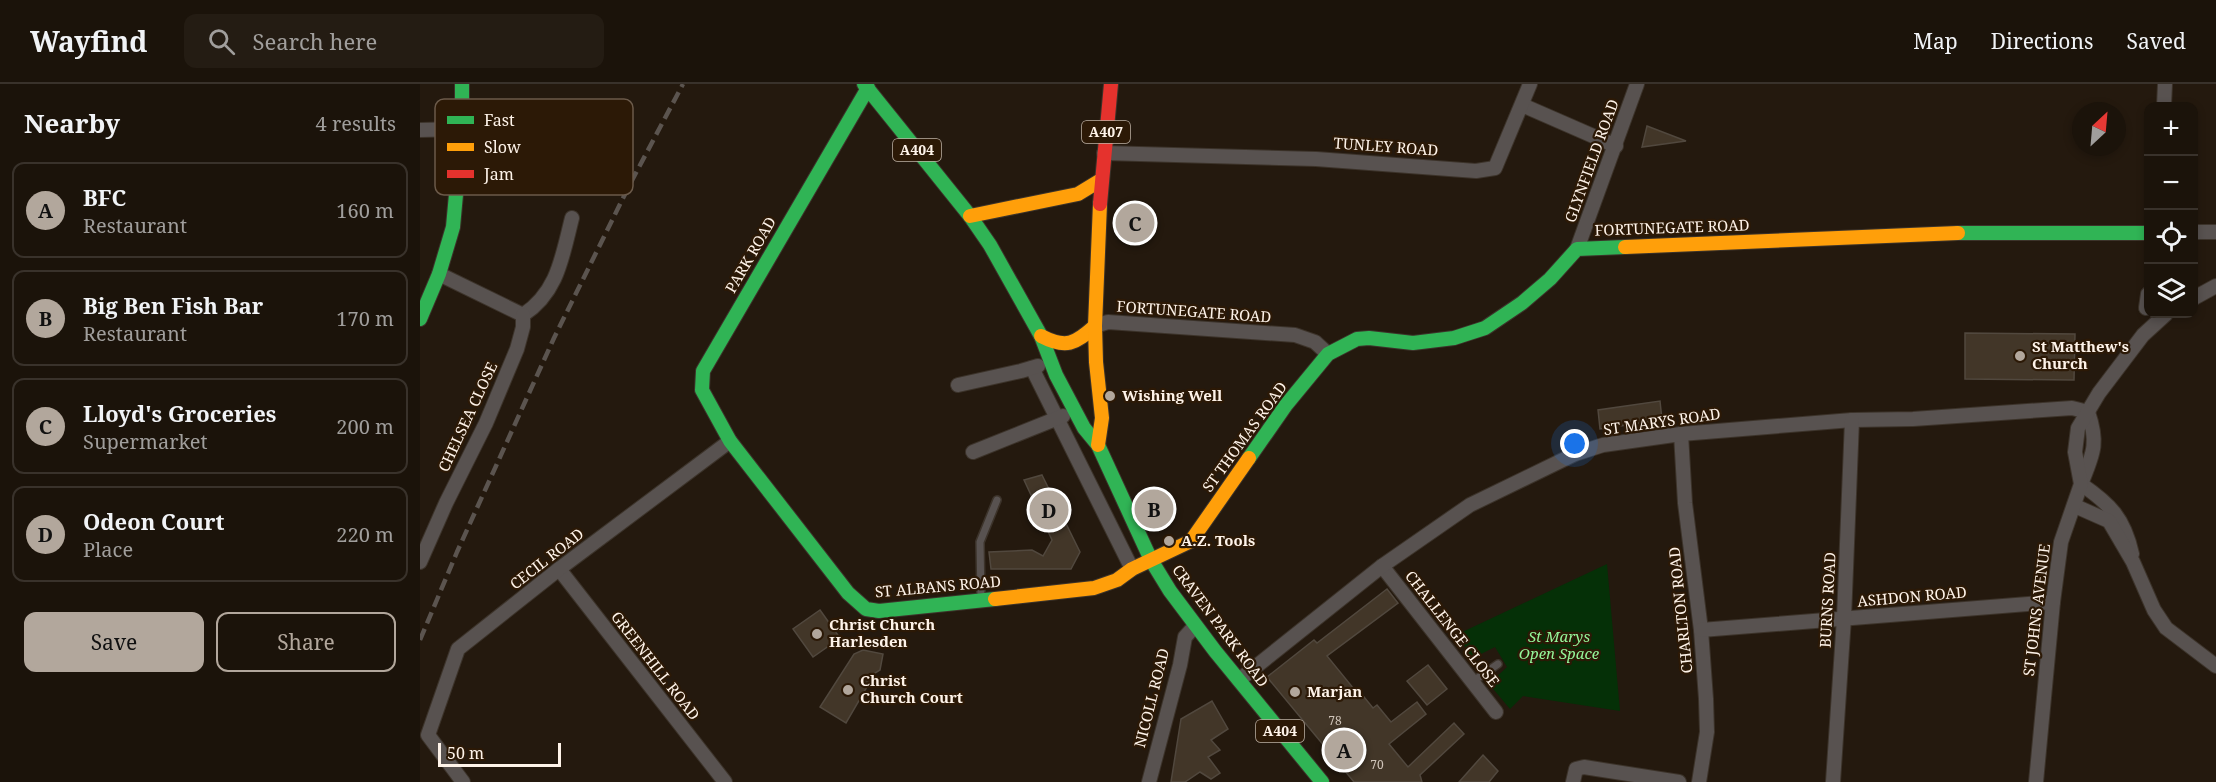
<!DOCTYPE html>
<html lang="en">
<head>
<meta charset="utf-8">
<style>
  :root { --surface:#1b130a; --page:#241c13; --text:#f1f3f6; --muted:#a09e9c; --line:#39322b; --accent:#b2a79c }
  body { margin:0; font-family:"Noto Serif",serif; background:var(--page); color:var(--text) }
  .controls { position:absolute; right:18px; top:18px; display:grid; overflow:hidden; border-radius:12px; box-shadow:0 3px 9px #0003 }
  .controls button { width:54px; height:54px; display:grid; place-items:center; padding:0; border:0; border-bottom:2px solid var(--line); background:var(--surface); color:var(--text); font:30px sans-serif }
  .compass { position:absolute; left:1652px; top:18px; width:54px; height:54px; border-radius:50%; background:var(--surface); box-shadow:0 3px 9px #0003; rotate:26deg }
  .scale { position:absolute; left:18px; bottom:15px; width:123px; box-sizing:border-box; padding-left:6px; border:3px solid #fef3e9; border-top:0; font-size:16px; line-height:21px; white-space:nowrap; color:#fef3e9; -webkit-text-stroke:4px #2c1906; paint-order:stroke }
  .you { position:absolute; left:1155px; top:360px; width:21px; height:21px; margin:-15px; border:4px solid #fff; border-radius:50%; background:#1a73e8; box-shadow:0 0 0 9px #1a73e833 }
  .badge { display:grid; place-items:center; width:39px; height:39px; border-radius:50%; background:var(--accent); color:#111; font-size:20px; font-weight:700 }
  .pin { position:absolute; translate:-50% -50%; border:3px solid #fff; box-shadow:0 2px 6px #0006 }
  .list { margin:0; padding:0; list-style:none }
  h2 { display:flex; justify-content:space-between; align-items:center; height:78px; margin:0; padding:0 24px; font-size:26px }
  h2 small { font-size:20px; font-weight:400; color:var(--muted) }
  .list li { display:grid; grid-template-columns:39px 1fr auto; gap:18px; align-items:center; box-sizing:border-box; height:96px; margin:0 12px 12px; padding:0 12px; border:2px solid var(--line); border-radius:12px }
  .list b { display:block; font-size:22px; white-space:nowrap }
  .list p { margin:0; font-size:20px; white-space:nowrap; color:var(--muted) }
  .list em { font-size:20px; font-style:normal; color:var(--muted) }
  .actions { display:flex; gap:12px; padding:18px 24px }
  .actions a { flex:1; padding:14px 0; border:2px solid var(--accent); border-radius:12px; text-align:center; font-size:21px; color:var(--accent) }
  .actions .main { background:var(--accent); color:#111 }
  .icon { flex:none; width:33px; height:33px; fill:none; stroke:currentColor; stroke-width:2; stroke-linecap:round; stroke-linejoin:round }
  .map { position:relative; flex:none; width:1796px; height:698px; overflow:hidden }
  header { display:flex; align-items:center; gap:36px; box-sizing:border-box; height:84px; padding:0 30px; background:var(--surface); border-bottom:2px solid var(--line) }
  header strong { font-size:28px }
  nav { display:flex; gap:33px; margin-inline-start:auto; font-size:21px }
  .search { width:420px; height:54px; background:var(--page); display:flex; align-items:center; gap:15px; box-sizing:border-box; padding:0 21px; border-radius:12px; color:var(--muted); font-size:22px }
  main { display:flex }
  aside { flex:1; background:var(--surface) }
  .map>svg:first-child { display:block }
  .green { fill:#053007 }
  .building { fill:#423628; stroke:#51483e; stroke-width:1.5 }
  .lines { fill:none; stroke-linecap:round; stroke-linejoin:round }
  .lane-casing { stroke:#3c332a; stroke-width:10 }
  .street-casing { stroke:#3c332a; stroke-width:16 }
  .fast-casing { stroke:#3c332a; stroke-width:16 }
  .slow-casing { stroke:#3c332a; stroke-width:16 }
  .jam-casing { stroke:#3c332a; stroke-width:16 }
  .lane { stroke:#585250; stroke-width:7 }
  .street { stroke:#585250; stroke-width:14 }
  .fast { stroke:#30b455; stroke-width:14 }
  .slow { stroke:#ff9f0a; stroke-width:14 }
  .jam { stroke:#e5322d; stroke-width:14 }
  .rail { stroke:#5b544f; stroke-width:4.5; stroke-dasharray:12 6; stroke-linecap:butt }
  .poi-dot { fill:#b2a79c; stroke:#2c1906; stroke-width:2 }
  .labels { text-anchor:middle; stroke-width:4.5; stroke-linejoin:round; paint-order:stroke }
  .number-label { font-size:12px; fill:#cfc4b9 }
  .shield { fill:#2c1906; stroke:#bfb2a5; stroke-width:1.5 }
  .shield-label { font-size:14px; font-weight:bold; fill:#fef3e9 }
  .street-label { font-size:15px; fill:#fef3e9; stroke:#2c1906 }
  .poi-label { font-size:15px; font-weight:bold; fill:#fef3e9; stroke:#2c1906; text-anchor:start }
  .park-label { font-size:15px; font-style:italic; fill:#94f599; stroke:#2c1906 }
  .key { fill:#2c1906; stroke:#6b5a4a; stroke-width:1.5 }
  .key-label { font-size:16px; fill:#fef3e9 }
</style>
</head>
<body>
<header>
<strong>Wayfind</strong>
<div class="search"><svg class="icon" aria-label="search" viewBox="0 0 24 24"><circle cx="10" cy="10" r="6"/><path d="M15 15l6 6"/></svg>Search here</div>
<nav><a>Map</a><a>Directions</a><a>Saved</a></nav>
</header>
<main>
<aside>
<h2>Nearby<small>4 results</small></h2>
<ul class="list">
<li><span class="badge">A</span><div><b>BFC</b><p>Restaurant</p></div><em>160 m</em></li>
<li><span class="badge">B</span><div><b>Big Ben Fish Bar</b><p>Restaurant</p></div><em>170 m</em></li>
<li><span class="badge">C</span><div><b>Lloyd's Groceries</b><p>Supermarket</p></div><em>200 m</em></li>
<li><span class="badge">D</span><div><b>Odeon Court</b><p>Place</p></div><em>220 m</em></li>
</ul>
<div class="actions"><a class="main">Save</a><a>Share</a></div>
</aside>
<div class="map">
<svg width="1796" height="698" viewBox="0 0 1796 698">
  <rect width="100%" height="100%" fill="#24190e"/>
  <polygon class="green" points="1187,480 1200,627 1103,612 1090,625 1069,600 1087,583 1075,563 1057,572 1050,572 1038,550"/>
  <g class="building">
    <polygon points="1227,42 1266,57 1222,63"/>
    <polygon points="1545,249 1655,250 1654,296 1545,295"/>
    <polygon points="1240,317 1242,336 1180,345 1178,326"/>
    <polygon points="622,391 660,468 651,485 571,485 569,468 612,466 623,472 632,456 604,396"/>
    <polygon points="967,505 978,519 907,572 938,610 940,608 953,624 957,621 971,638 997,618 1006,630 969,660 988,683 1034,639 1044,650 1000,691 1002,698 934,698 847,593 894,556 897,559"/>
    <polygon points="400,526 420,554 393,573 373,545"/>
    <polygon points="443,566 463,570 460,586 455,589 426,639 400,623 434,570"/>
    <polygon points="1008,581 1027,605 1007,621 987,597"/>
    <polygon points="792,617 808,645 791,656 800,666 788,673 800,689 791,695 780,688 765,698 751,698 761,635"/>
    <polygon points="1063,671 1078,687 1069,698 1039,698"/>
  </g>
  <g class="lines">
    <defs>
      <g id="lane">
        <polyline points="561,515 560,458 577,416"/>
        <polyline points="1052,598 1078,580"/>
      </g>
      <g id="street">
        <polyline points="1102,21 1196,62"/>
        <polyline points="1744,22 1745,0"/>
        <polyline points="0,46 42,45"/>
        <polyline points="684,69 896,75 1056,87 1075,84 1110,0"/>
        <polyline points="1774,148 1796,148"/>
        <polyline points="1157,165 1217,0"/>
        <polyline points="19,190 103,231"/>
        <polyline points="1774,214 1796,202"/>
        <polyline points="1726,224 1728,210"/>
        <path d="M103 231C138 208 142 173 152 134"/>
        <polyline points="675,242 688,238 875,251 895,258 908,270"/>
        <polyline points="612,284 712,485"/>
        <polyline points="538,301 601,287 618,282"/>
        <polyline points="1261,350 1265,419 1281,546 1286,615 1287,648 1279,698"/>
        <polyline points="553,368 643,332"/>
        <path d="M1661 400C1690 420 1704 434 1712 470"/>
        <path d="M1661 400C1673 370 1679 360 1668 328"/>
        <polyline points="1655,422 1689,437 1713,478 1734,526 1746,544 1796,582"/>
        <polyline points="0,478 26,419 66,339 97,265 103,243 103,231"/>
        <polyline points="962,482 1076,628"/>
        <polyline points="139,485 305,698"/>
        <polyline points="1281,546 1633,518"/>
        <polyline points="819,596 962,482 1050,421 1155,370 1183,361 1261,350 1432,336 1493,335 1652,324 1668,328"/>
        <polyline points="43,698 8,651 38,565 139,485 310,357"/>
        <polyline points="729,698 760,581 765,553 775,542"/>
        <polyline points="1153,698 1156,685 1164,683 1259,698"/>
        <polyline points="1413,698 1424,534 1432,336"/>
        <polyline points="1616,698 1633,518 1641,458 1661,400 1655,368 1658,344 1679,309 1723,251 1746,230"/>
      </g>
      <g id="fast">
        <polyline points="444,0 550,132 570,161 621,252 636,291 664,344 678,361 731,476 750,507 795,567 902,698"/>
        <polyline points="448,4 283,287 282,306 310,357 428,509 446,525 459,527 575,515"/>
        <polyline points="1538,149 1728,149"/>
        <polyline points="0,235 19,190 33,143 42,45 42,0"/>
        <polyline points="829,374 866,321 908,270 937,255 949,254 993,259 1034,254 1065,244 1102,219 1130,195 1157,165 1205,163"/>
      </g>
      <g id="slow">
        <polyline points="550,132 658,110 681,96"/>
        <polyline points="1205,163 1538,149"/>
        <path d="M621 252C646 265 655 260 675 242"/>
        <polyline points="678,361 682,334 676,278 675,242 680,120"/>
        <polyline points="575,515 674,504 697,496 712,485 771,457 829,374"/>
      </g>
      <polyline id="jam" points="680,120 691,0"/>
    </defs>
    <use href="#lane" class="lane-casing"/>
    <use href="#street" class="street-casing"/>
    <use href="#fast" class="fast-casing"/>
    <use href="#slow" class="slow-casing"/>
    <use href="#jam" class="jam-casing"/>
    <use href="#lane" class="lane"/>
    <use href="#street" class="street"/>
    <use href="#fast" class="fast"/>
    <use href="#slow" class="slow"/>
    <use href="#jam" class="jam"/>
    <polyline class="rail" points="0,556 37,468 134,254 209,102 263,0"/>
  </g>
  <g class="poi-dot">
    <circle cx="1600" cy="272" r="6"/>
    <circle cx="690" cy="312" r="6"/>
    <circle cx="749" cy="457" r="6"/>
    <circle cx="397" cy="550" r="6"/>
    <circle cx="428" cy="606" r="6"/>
    <circle cx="875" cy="608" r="6"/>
  </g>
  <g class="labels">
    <g class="number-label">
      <text x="915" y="641">78</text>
      <text x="957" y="685">70</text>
    </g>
    <g class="shield">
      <rect x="662" y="37" width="48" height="22" rx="4.5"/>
      <rect x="473" y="55" width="48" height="22" rx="4.5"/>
      <rect x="836" y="636" width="48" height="22" rx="4.5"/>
    </g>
    <g class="shield-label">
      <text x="686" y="53">A407</text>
      <text x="497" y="71">A404</text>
      <text x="860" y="652">A404</text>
    </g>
    <g class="street-label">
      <text transform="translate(966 63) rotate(4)" y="5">TUNLEY ROAD</text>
      <text transform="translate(1172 77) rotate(-70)" y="5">GLYNFIELD ROAD</text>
      <text transform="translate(1252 144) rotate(-2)" y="5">FORTUNEGATE ROAD</text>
      <text transform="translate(331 171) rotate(-60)" y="5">PARK ROAD</text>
      <text transform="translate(774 228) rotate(4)" y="5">FORTUNEGATE ROAD</text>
      <text transform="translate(48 333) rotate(-65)" y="5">CHELSEA CLOSE</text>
      <text transform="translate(1242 338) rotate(-8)" y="5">ST MARYS ROAD</text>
      <text transform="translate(825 353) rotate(-54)" y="5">ST THOMAS ROAD</text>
      <text transform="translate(127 475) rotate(-38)" y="5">CECIL ROAD</text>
      <text transform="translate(518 503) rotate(-5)" y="5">ST ALBANS ROAD</text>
      <text transform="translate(1492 513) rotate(-5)" y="5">ASHDON ROAD</text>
      <text transform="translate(1408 516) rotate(-87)" y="5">BURNS ROAD</text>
      <text transform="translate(1261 526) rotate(-96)" y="5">CHARLTON ROAD</text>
      <text transform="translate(1617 526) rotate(-83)" y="5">ST JOHNS AVENUE</text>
      <text transform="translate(800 542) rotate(53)" y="5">CRAVEN PARK ROAD</text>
      <text transform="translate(1032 545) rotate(52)" y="5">CHALLENGE CLOSE</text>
      <text transform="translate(235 582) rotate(52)" y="5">GREENHILL ROAD</text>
      <text transform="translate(732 614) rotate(-76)" y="5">NICOLL ROAD</text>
    </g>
    <g class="poi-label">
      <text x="1612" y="268">St Matthew's<tspan x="1612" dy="17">Church</tspan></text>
      <text x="702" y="317">Wishing Well</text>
      <text x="761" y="462">A.Z. Tools</text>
      <text x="409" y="546">Christ Church<tspan x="409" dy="17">Harlesden</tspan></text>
      <text x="440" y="602">Christ<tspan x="440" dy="17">Church Court</tspan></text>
      <text x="887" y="613">Marjan</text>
    </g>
    <g class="park-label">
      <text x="1139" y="558">St Marys<tspan x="1139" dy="17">Open Space</tspan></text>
    </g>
  </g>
  <rect x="15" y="15" width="198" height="96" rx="9" class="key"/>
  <rect x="27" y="32" width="27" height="8" fill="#30b455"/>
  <rect x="27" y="59" width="27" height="8" fill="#ff9f0a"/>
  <rect x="27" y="86" width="27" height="8" fill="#e5322d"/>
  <g class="key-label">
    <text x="64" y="42">Fast</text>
    <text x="64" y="69">Slow</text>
    <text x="64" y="96">Jam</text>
  </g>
</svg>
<div class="controls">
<button>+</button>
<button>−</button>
<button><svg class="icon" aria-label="locate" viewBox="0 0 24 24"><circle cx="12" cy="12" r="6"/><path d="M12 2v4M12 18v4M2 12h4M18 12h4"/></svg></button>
<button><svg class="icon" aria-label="layers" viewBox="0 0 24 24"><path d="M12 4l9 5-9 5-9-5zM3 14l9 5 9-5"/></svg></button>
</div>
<svg class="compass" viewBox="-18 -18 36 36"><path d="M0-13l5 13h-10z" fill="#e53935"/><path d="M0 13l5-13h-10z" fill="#a09e9c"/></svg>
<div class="scale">50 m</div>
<div class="you"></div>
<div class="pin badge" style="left:924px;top:666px">A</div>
<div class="pin badge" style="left:734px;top:425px">B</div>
<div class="pin badge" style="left:715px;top:139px">C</div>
<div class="pin badge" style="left:629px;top:426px">D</div>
</div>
</main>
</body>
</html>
